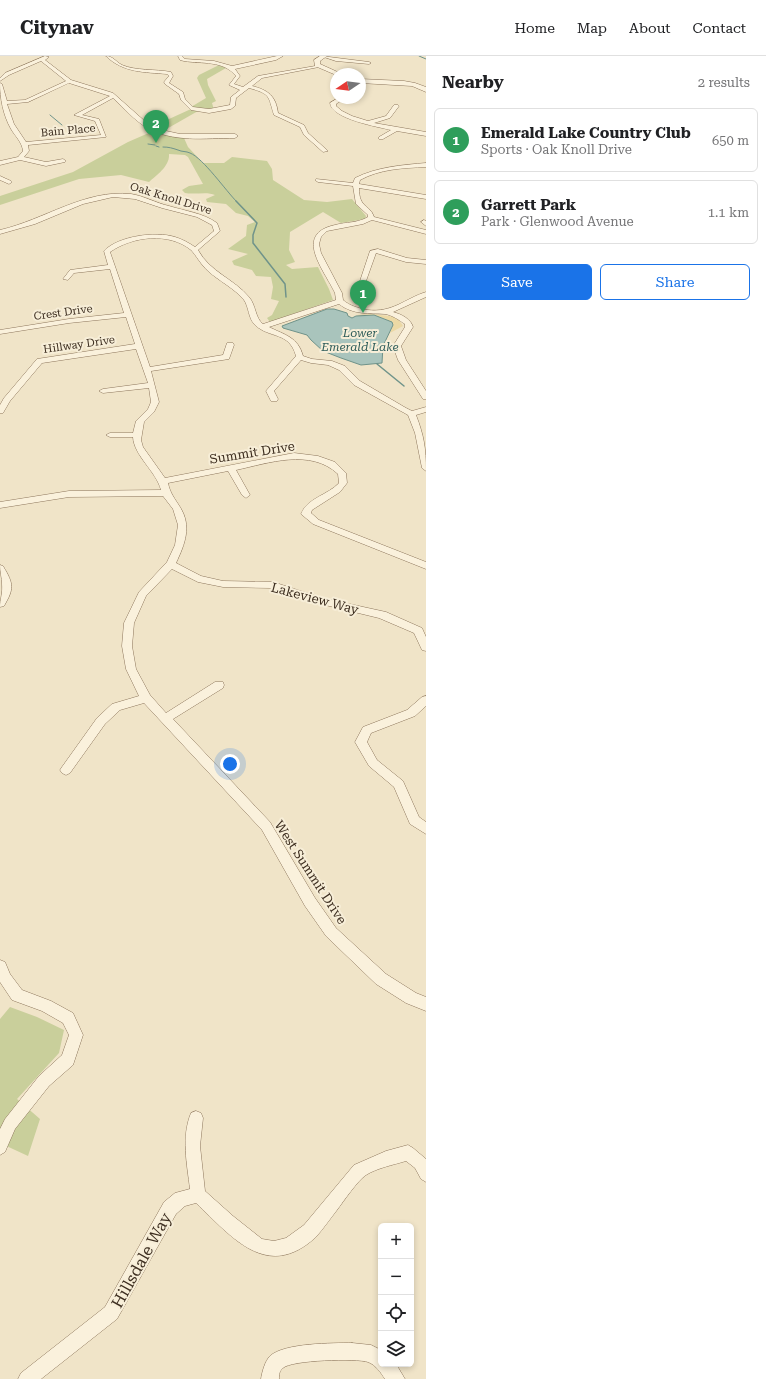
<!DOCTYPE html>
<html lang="en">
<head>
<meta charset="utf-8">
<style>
  :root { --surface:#fff; --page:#f2f2f2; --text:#202124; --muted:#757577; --line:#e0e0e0; --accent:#1a73e8 }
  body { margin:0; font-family:"Roboto Serif",serif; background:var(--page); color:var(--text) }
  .controls { position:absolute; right:12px; bottom:12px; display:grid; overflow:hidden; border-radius:6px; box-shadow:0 2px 6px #0003 }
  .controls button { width:36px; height:36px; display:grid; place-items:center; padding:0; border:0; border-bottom:1px solid var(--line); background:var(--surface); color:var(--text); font:20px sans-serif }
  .compass { position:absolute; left:330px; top:12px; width:36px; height:36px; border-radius:50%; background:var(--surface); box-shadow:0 2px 6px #0003; rotate:257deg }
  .you { position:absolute; left:230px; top:708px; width:14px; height:14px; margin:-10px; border:3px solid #fff; border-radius:50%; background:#1a73e8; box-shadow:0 0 0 6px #1a73e833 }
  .badge { display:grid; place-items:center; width:26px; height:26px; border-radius:50%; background:var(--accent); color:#fff; font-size:13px; font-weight:700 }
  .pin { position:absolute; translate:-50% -33px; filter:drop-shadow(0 1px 2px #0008) }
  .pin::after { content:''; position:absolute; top:21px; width:14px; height:12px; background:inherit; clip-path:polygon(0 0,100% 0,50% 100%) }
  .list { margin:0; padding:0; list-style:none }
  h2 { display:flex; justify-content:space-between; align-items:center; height:52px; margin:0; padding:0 16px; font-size:17px }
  h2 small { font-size:13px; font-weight:400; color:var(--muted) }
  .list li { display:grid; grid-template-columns:26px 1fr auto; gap:12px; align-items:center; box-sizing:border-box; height:64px; margin:0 8px 8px; padding:0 8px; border:1px solid var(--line); border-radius:6px }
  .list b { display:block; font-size:15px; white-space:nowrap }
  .list p { margin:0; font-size:13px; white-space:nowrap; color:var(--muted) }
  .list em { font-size:13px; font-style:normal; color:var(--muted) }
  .actions { display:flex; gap:8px; padding:12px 16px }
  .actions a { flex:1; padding:9px 0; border:1px solid var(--accent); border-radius:6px; text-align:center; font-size:14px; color:var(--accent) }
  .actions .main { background:var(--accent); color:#fff }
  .icon { flex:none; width:22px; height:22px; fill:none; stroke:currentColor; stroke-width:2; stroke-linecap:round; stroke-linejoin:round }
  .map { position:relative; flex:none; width:426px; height:1323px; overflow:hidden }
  header { display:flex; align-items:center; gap:24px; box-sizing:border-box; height:56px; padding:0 20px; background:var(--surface); border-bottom:1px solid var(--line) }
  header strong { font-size:19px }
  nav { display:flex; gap:22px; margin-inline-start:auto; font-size:14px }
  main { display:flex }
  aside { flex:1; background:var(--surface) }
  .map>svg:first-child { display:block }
  .green { fill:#c9cf9b }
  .sand { fill:#ecd9a5 }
  .water { fill:#a9c4bc; stroke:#6f938a }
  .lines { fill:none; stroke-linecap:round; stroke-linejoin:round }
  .stream-far1 { stroke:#6f938a; stroke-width:1 }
  .stream { stroke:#6f938a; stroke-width:1.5 }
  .minor-casing { stroke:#8d765c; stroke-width:1 }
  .tertiary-casing { stroke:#8d765c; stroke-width:1 }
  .minor { fill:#faf1dc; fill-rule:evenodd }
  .tertiary { fill:#faf1dc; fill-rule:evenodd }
  .labels { text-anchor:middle; stroke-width:4; stroke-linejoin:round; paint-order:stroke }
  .far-street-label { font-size:11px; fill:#3d2e20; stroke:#f7eed8 }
  .far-water-label { font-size:12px; font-style:italic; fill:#2f5d5a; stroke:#f7eed8 }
  .street-label { font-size:13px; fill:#3d2e20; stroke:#f7eed8 }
  .near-street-label { font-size:16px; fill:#3d2e20; stroke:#f7eed8 }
</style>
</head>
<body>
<header>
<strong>Citynav</strong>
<nav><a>Home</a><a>Map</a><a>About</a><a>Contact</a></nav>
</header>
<main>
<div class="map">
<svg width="426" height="1323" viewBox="0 0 426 1323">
  <rect width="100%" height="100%" fill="#f0e4c8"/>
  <g class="green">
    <polygon points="219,9 226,12 207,23 208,29 216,45 212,47 214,54 206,54 191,51 206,42 197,22 199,19"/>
    <polygon points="191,53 198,55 163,75 151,69 169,63"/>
    <path d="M151 76 184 82 188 91 203 107H224L232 101 267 105 272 113 273 124 304 144 327 146 352 143 366 160 365 163 341 167 323 156 290 176 289 194 295 206 286 209 292 213 318 211 329 233 333 244 270 266 267 262 272 259 279 245 271 243 273 231 271 221 256 220 252 214 234 209 232 205 248 198 228 193 246 180 247 169 255 166 248 160 236 157 226 148 207 146 206 143 215 139C207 135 195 139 185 137L182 134 189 130 203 128 188 101 185 99 169 98C170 110 157 119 149 126L121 119 79 123 0 149V140L73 116 128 86Z"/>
    <polygon points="10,951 37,961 64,974 59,997 17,1043 40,1063 28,1100 0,1087 0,963"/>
  </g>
  <path class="sand" d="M372 258 397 261 403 270 390 277 393 269C380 256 371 263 356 259Z"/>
  <polygon class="water" points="327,253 334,253 347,257 348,260 352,262 356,260 374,259 392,266 393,269 383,290 382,307 361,309 341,302 323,295 311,284 307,279 283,272 282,270"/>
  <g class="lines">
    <g class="stream-far1">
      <polyline points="419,0 426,3"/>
      <polyline points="50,59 62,69"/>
      <polyline points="148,88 155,89"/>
      <polyline points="156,90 159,91"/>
      <path d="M163 91C169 91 172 92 178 94 182 96 186 95 190 97 203 102 226 135 237 146"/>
    </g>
    <g class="stream">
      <polyline points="236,145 257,167 253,179 253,187 285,228 286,241"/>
      <polyline points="377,308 404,330"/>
    </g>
    <defs>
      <g id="minor">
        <path d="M45 0 49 1 45 4 71 24 113 37 148 68 157 73 180 78H235L238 80 235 82C206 82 172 87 146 71 134 64 124 52 113 42L82 59 99 63 106 81 28 89 29 95 24 101 46 106 63 103 66 105 65 106 46 110 20 104 0 109V105L18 101 23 95C22 86 15 80 11 73 3 59 0 42 0 27L2 28 7 45 25 44 66 25 41 5 9 19 0 25V22L5 17ZM69 27 110 40 74 59 95 65 101 79 26 86 14 68 7 48 28 46Z"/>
        <path d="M106 0C113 0 116 6 122 9 136 15 155 13 171 16L173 20 169 27 183 36 185 43 193 51 209 53 230 49 231 41 240 34 229 29 236 20C223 4 202 8 184 5L180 4 178 0H182L185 3 214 5 232 10 277 0H283L276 4 235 13 240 20 234 28 243 31 258 20 321 9 319 11 262 22 252 30C268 34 276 40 278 57L304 69 308 77 328 95 323 96 304 79 300 71 274 59C268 40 271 38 249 32L236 42 235 50 231 53 209 57 191 54 181 44 179 38 165 28 164 26 169 20 167 18C145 16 123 17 106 0Z"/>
        <polygon points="321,0 369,6 371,7 369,8 336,5"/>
        <path d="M338 42H345L336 48V50L342 55 352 60 368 65 386 60 394 49H398L399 50 390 62 374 67 426 76V80L397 75 383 83H379V81L391 74C379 71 331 63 330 47Z"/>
        <path d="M426 107V111C403 112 380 113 360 124L359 128 426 139V143L359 132C359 153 370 148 374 161L426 174V178L372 164 363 168 327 175 321 181 319 188 321 197 342 237 343 244C350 250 358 252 367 254 393 257 404 243 426 236V241L393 256C401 258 411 263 413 271L401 290 406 304 426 335V343H423L398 304 393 290 405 271V268C399 264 392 259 385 258 369 257 353 259 339 248L269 271C285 279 298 281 303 300L312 303 332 305 345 310 360 325 406 352 412 355 426 351V356L416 359C424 380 426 392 426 415L422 412 415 377 408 359 354 329 339 314 328 309 311 307 301 304 274 335 278 343 277 345H271L266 335 296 300C289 275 270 283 255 269 248 262 249 251 244 244 234 232 219 225 208 215 201 209 196 199 191 194 169 176 133 180 110 196L150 311 223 299 227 287H233L234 289 229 303 151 315 159 346 154 356 144 366 141 384 143 391 165 422 294 397 318 400 335 406 346 417 347 427 340 436 312 454 311 457 319 464 426 506V513L313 468 301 458C307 442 328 439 339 427L338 418C310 392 269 407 236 414L250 439 246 442 242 439 228 415 168 427C170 437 175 443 180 451 192 470 185 488 176 507L201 520 223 525 273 526 322 542 386 556 422 572 426 581V595L422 594 414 577 379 562 321 548 272 532 223 531 198 526 172 513 146 540 134 567 132 590 136 613 150 639 166 657 215 626H223L224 629 223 632 173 663 270 766 315 842 336 872 386 918 416 937 426 941V955L406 947 376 928 326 880 305 850 262 774 144 647 120 654 105 668 70 717 66 719 62 717 60 714 62 711 97 662 112 648 139 640 126 613 122 590 124 567 139 536 167 506 175 489 178 469 173 453 163 440 69 441 0 452V446L69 435 161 434C156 415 134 400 133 381H110L106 379 110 377H133L136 365 148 353 151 346 149 332 103 337 99 335 103 333 148 327 136 293 42 307 10 345 3 357H0V349L4 342 37 303 135 288 126 261 69 267 0 278V274L69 263 124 257 110 213 74 217 68 224 63 223 70 214 108 209 104 195C118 180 156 175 175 181 182 183 189 187 195 191L214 175 212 169 197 161 162 152 135 143 113 141 83 148 35 168 0 178V174C44 164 85 133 131 138 144 140 156 147 169 150 185 155 203 157 217 167L220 175 198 194C210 216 234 223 249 241 256 249 255 262 263 268L336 244 335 237C324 214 293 178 335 169 346 166 358 167 368 161V159L356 148 353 130 318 126 315 124 316 123 353 127 355 122C377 111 402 109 426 107Z"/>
        <polygon points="0,120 11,125 12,126 9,128 0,124"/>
        <polygon points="424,164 426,165 426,170 421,166"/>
        <polygon points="378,193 407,202 426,204 426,208 406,206 376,197 366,225 361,226 360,225 370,195"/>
        <path d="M0 509 3 510C14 528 14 533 4 550L0 551C0 544 3 536 2 528 2 522 0 516 0 509Z"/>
        <polygon points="426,640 426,650 415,660 371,677 367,686 377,704 403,725 419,761 426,766 426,778 410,768 394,731 369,710 355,686 363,671 407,654 422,641"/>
        <polygon points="0,904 5,906 10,918 22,934 51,945 73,957 83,979 73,1009 49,1030 15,1073 5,1096 0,1099 0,1073 5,1063 39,1020 62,999 69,979 63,967 42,955 12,944 0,926"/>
        <path d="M196 1055 201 1057 203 1062 200 1090 205 1135 233 1160 262 1183 274 1185 286 1182 304 1169 354 1109 386 1095 408 1089 413 1092 426 1103V1126L421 1123 415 1112 406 1105C393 1109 377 1112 366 1119 358 1124 343 1146 337 1154 330 1163 323 1173 316 1181 267 1226 232 1181 196 1147L185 1150 176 1158 117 1263 41 1323H18L21 1317 105 1251 164 1146 175 1137 190 1133C187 1108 181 1081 191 1057Z"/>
        <path d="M352 1287 371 1289 381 1294V1308H396L405 1323H385C381 1317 376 1309 368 1306 357 1302 291 1304 283 1312 279 1315 279 1319 279 1323H261C262 1316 265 1305 270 1300 284 1287 333 1287 352 1287Z"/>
      </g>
      <g id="tertiary">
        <polygon points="320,0 327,0 320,5 320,8 342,18 336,19 315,10 314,4"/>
        <polygon points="360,23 404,25 415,27 426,31 426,36 412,30 360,27"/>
      </g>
    </defs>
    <use href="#minor" class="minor-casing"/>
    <use href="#tertiary" class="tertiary-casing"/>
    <use href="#minor" class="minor"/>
    <use href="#tertiary" class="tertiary"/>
  </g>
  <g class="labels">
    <g class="far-street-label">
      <text transform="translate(68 74) rotate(-5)" y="4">Bain Place</text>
      <text transform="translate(171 142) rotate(17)" y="4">Oak Knoll Drive</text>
      <text transform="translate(63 256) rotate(-8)" y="4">Crest Drive</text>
      <text transform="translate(79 288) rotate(-8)" y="4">Hillway Drive</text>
    </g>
    <g class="far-water-label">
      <text x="360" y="281">Lower<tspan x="360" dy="14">Emerald Lake</tspan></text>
    </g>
    <g class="street-label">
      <text transform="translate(252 396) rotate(-9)" y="5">Summit Drive</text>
      <text transform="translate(315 542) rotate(15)" y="5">Lakeview Way</text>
      <text transform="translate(311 816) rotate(57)" y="5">West Summit Drive</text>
    </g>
    <g class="near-street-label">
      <text transform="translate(141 1204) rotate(-61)" y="6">Hillsdale Way</text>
    </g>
  </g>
</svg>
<div class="controls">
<button>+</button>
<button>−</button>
<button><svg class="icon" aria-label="locate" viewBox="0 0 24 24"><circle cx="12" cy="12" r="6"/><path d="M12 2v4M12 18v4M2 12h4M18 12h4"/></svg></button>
<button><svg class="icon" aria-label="layers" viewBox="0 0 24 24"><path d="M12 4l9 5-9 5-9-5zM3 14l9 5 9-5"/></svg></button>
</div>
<svg class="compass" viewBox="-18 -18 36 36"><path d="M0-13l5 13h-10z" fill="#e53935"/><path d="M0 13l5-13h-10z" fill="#757577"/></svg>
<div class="you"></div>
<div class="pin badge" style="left:363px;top:257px;background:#2e9e5b">1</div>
<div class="pin badge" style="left:156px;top:87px;background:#2e9e5b">2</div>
</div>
<aside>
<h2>Nearby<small>2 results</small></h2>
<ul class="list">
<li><span class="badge" style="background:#2e9e5b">1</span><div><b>Emerald Lake Country Club</b><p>Sports · Oak Knoll Drive</p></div><em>650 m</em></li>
<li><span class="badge" style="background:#2e9e5b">2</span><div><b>Garrett Park</b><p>Park · Glenwood Avenue</p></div><em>1.1 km</em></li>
</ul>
<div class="actions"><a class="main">Save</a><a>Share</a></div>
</aside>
</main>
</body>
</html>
